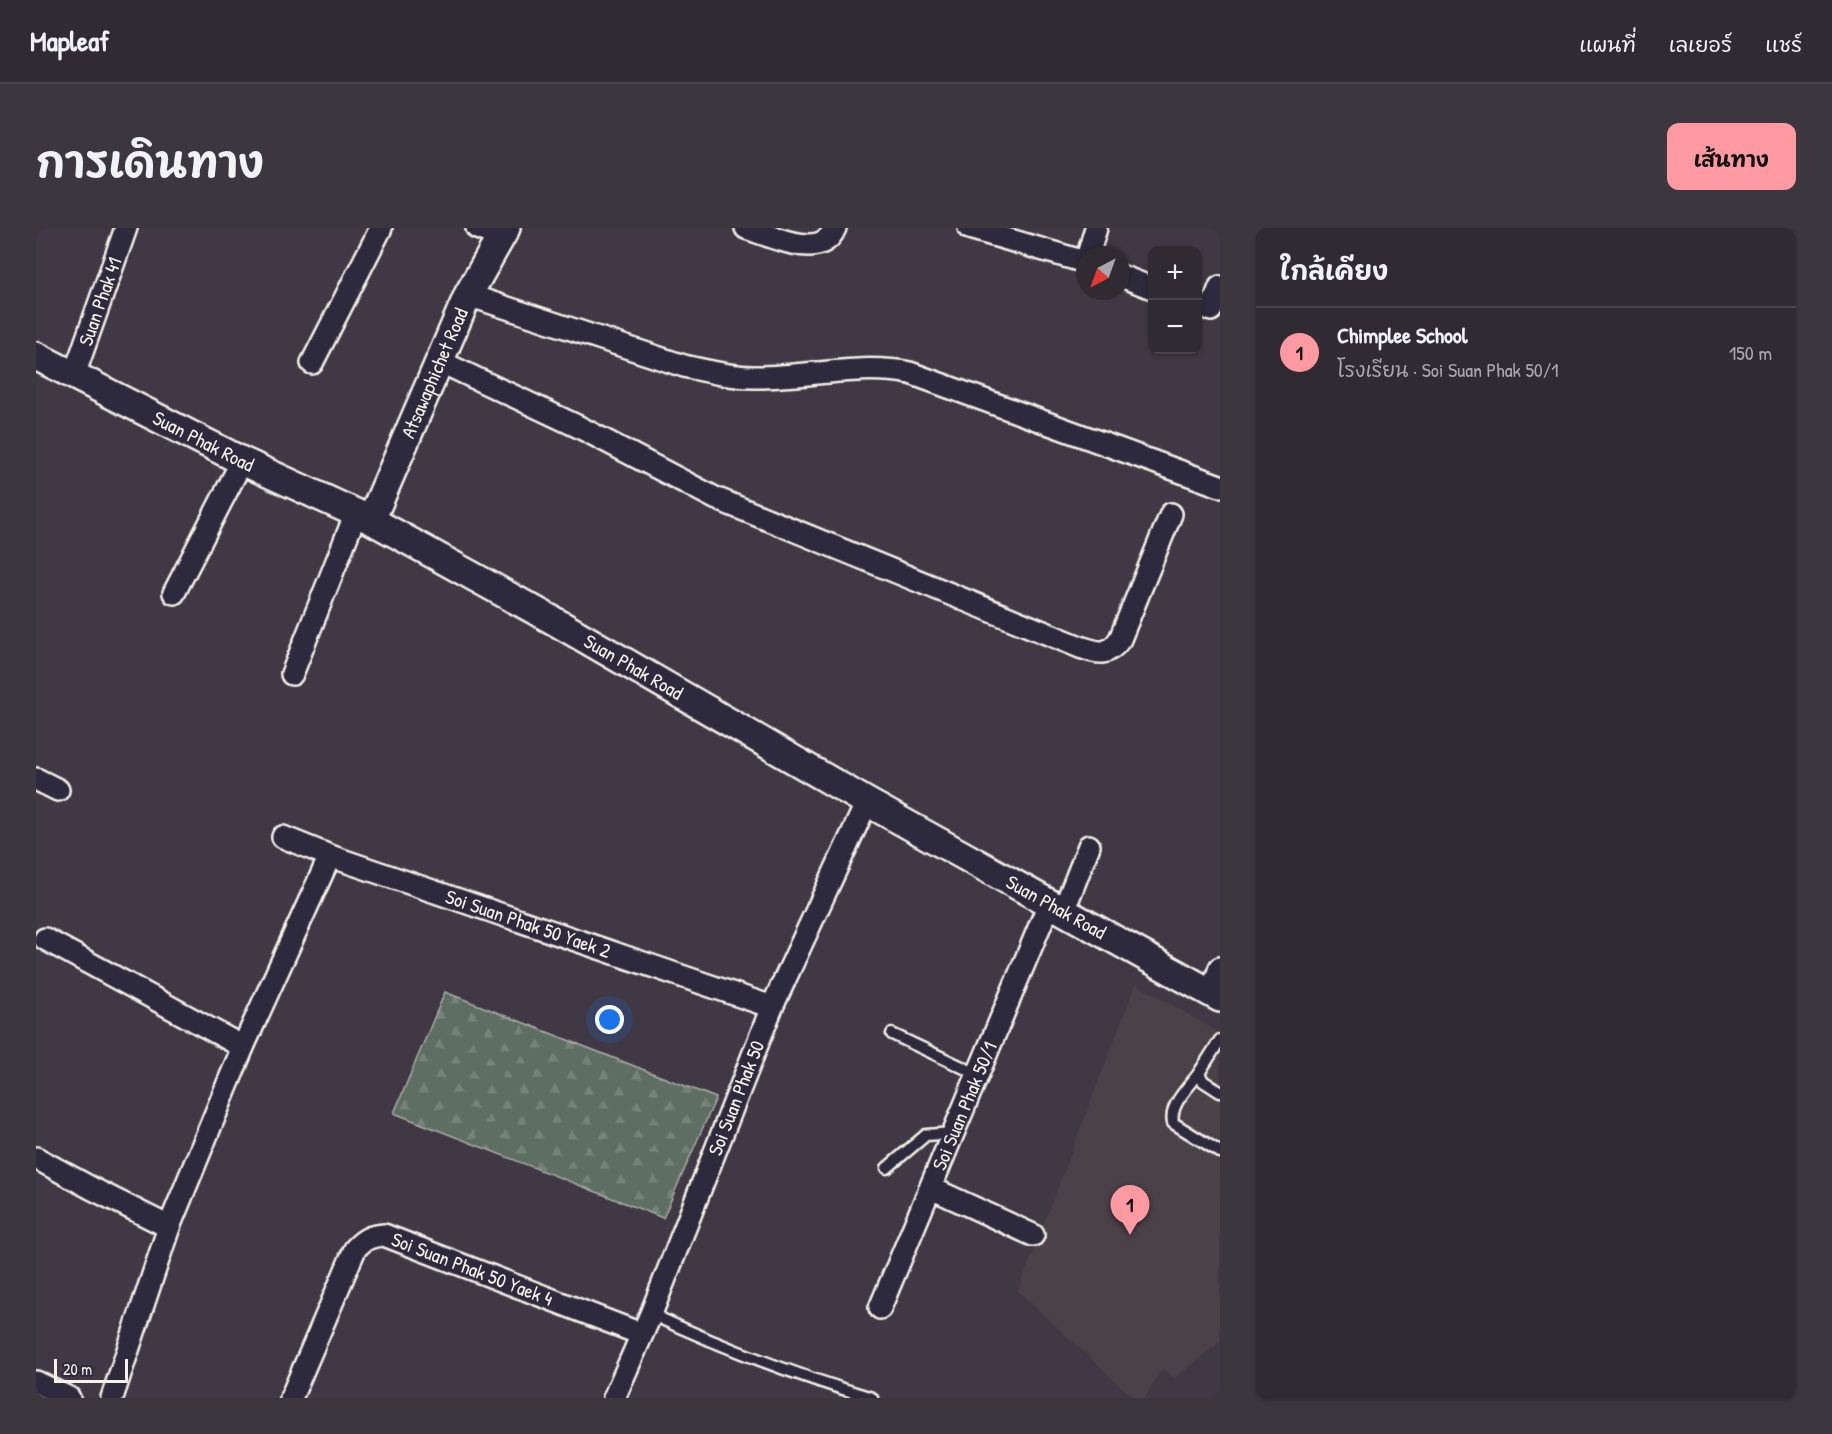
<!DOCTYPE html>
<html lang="th">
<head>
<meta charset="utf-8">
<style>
  :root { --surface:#302a33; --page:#3c363f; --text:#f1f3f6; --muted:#a8a7ac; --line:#4b464e; --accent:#ff9aa2 }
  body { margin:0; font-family:"Patrick Hand","Playpen Sans Thai",sans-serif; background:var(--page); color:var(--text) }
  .controls { position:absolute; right:18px; top:18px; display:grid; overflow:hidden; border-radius:12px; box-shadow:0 2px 4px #0004 }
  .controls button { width:54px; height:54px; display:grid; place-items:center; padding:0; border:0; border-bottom:2px solid var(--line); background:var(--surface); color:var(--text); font:30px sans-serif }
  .compass { position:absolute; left:1040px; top:18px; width:54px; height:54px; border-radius:50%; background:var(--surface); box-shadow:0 2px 4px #0004; rotate:221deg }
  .scale { position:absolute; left:18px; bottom:15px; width:74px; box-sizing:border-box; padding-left:6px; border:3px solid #f4f1e8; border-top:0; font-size:16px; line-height:21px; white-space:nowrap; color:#f4f1e8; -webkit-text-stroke:4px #2f2a3d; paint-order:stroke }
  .you { position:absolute; left:574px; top:792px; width:21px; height:21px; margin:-15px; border:4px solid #fff; border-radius:50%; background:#1a73e8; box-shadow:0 0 0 9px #1a73e833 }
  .badge { display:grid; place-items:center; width:39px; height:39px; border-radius:50%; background:var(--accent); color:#111; font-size:20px; font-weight:700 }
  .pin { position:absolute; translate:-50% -50px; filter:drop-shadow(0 2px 3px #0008) }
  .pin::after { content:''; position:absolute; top:32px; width:21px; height:18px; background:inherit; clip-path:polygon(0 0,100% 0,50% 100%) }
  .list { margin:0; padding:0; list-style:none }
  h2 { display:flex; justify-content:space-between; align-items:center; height:78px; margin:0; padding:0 24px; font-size:26px }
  h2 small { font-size:20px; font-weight:400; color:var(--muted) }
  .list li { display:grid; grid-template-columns:39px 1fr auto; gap:18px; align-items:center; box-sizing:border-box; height:90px; padding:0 24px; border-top:2px solid var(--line) }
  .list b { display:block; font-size:22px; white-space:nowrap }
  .list p { margin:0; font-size:20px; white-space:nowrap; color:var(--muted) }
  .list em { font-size:20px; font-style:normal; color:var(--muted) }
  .map { position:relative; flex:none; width:1184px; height:1170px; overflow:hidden; border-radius:12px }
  header { display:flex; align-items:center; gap:36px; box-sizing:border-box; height:84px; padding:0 30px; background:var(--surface); border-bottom:2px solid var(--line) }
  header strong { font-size:28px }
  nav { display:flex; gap:33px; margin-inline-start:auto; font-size:21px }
  .intro { display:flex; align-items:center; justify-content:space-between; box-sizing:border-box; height:144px; padding:0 36px }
  h1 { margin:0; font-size:42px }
  .button { padding:15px 27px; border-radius:12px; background:var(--accent); color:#111; font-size:21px; font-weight:700 }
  main { display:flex; gap:36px; padding:0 36px }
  aside { flex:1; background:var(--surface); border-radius:12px; box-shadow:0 2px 4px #0004 }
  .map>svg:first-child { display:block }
  .built { fill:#4c4249 }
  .forest { fill:url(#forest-firs); stroke:#aab0a6; stroke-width:1.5 }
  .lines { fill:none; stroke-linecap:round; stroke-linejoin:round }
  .service-casing { stroke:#f4f1e8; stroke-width:15 }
  .minor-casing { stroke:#f4f1e8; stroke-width:26 }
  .tertiary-casing { stroke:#f4f1e8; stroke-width:32 }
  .service { stroke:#2f2a3d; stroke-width:10 }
  .minor { stroke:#2f2a3d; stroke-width:21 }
  .tertiary { stroke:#2f2a3d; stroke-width:27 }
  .labels { text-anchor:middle; stroke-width:5; stroke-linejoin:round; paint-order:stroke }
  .street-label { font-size:20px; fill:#f4f1e8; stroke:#2f2a3d }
</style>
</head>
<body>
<header>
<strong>Mapleaf</strong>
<nav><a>แผนที่</a><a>เลเยอร์</a><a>แชร์</a></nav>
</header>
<div class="intro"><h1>การเดินทาง</h1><a class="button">เส้นทาง</a></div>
<main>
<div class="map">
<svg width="1184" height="1170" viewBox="0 0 1184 1170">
  <defs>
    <pattern id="forest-firs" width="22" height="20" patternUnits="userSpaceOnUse" patternTransform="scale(1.5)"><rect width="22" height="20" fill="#5f6e64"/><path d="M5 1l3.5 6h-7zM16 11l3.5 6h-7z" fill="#77837a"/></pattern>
  </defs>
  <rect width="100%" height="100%" fill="#403844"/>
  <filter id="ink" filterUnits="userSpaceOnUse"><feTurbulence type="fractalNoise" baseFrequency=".0167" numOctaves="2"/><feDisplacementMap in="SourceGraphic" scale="12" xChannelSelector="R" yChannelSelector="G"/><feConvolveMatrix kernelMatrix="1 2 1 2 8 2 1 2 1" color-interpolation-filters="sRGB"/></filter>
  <g filter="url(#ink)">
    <polygon class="built" points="1100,756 1184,805 1184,1114 1139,1150 1126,1141 1109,1170 1098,1170 982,1063"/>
    <polygon class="forest" points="409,764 680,870 627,990 358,885"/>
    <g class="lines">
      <defs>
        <g id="service">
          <polyline points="856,806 943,847"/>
          <polyline points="1184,812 1163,845 1167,853 1184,864"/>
          <path d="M1163 845C1153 859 1133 876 1137 895L1184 924"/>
          <polyline points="851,940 890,907 918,905"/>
          <path d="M615 1086C687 1120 760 1147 836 1170"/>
        </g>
        <g id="minor">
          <polyline points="441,0 465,9"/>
          <path d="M710 0C729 6 768 24 787 14 793 11 797 5 799 0"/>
          <polyline points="933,0 1049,34"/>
          <polyline points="1052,27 1060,0"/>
          <polyline points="1085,48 1116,60"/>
          <path d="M432 67 648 138C671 143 694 149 717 149 769 150 822 135 874 145L1184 258"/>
          <polyline points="1175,82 1184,59"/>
          <path d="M403 133 543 199 679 270 1044 419C1063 425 1071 429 1084 411L1135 286"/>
          <polyline points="276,135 345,0"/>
          <path id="s1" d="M38 147 90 0"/>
          <polyline points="138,365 206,233"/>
          <polyline points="256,446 320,285"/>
          <polyline points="0,551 22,562"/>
          <path id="s2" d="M247 609 294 628 736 779"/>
          <polyline points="1027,684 1053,618"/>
          <polyline points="9,711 207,819"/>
          <polyline points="1175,765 1184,740"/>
          <polyline points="0,930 55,960 133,999"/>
          <polyline points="895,960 997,1007"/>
          <path id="s3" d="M844 1080 1013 676"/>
          <polyline points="0,1154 33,1170"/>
          <polyline points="76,1170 133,999 207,819 294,628"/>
          <path id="s4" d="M255 1170 319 1021C328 1011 334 1008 348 1007L605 1106"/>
          <path id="s5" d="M578 1170 615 1086 736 779 831 574"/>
        </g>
        <g id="tertiary">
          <path id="s6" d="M0 128 206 233 335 292 520 394 831 574 1184 770"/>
          <path id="s7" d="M335 292 432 67 470 0"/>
        </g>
      </defs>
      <use href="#service" class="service-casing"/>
      <use href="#minor" class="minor-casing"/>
      <use href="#tertiary" class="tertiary-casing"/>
      <use href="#service" class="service"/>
      <use href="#minor" class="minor"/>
      <use href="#tertiary" class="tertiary"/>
    </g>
  </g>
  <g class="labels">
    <g class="street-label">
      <text dy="7" stroke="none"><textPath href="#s1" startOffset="78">Suan Phak 41</textPath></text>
      <text dy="7" stroke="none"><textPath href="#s7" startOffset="160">Atsawaphichet Road</textPath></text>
      <text dy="7" stroke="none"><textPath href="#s6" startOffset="188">Suan Phak Road</textPath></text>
      <text dy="7" stroke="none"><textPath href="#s6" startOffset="674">Suan Phak Road</textPath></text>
      <text dy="7" stroke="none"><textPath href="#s6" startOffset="1160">Suan Phak Road</textPath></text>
      <text dy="7" stroke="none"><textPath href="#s2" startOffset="260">Soi Suan Phak 50 Yaek 2</textPath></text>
      <text dy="7" stroke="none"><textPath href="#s5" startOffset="324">Soi Suan Phak 50</textPath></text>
      <text dy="7" stroke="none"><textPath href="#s3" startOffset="219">Soi Suan Phak 50/1</textPath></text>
      <text dy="7" stroke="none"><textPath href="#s4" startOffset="290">Soi Suan Phak 50 Yaek 4</textPath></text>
    </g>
  </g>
</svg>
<div class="controls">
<button>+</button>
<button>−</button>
</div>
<svg class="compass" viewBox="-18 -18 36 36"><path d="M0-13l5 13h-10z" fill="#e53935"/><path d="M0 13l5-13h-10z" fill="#a8a7ac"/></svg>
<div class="scale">20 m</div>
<div class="you"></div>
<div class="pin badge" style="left:1094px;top:1007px">1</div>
</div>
<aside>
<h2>ใกล้เคียง<small></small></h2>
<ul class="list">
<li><span class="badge">1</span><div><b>Chimplee School</b><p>โรงเรียน · Soi Suan Phak 50/1</p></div><em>150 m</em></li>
</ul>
</aside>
</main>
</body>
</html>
